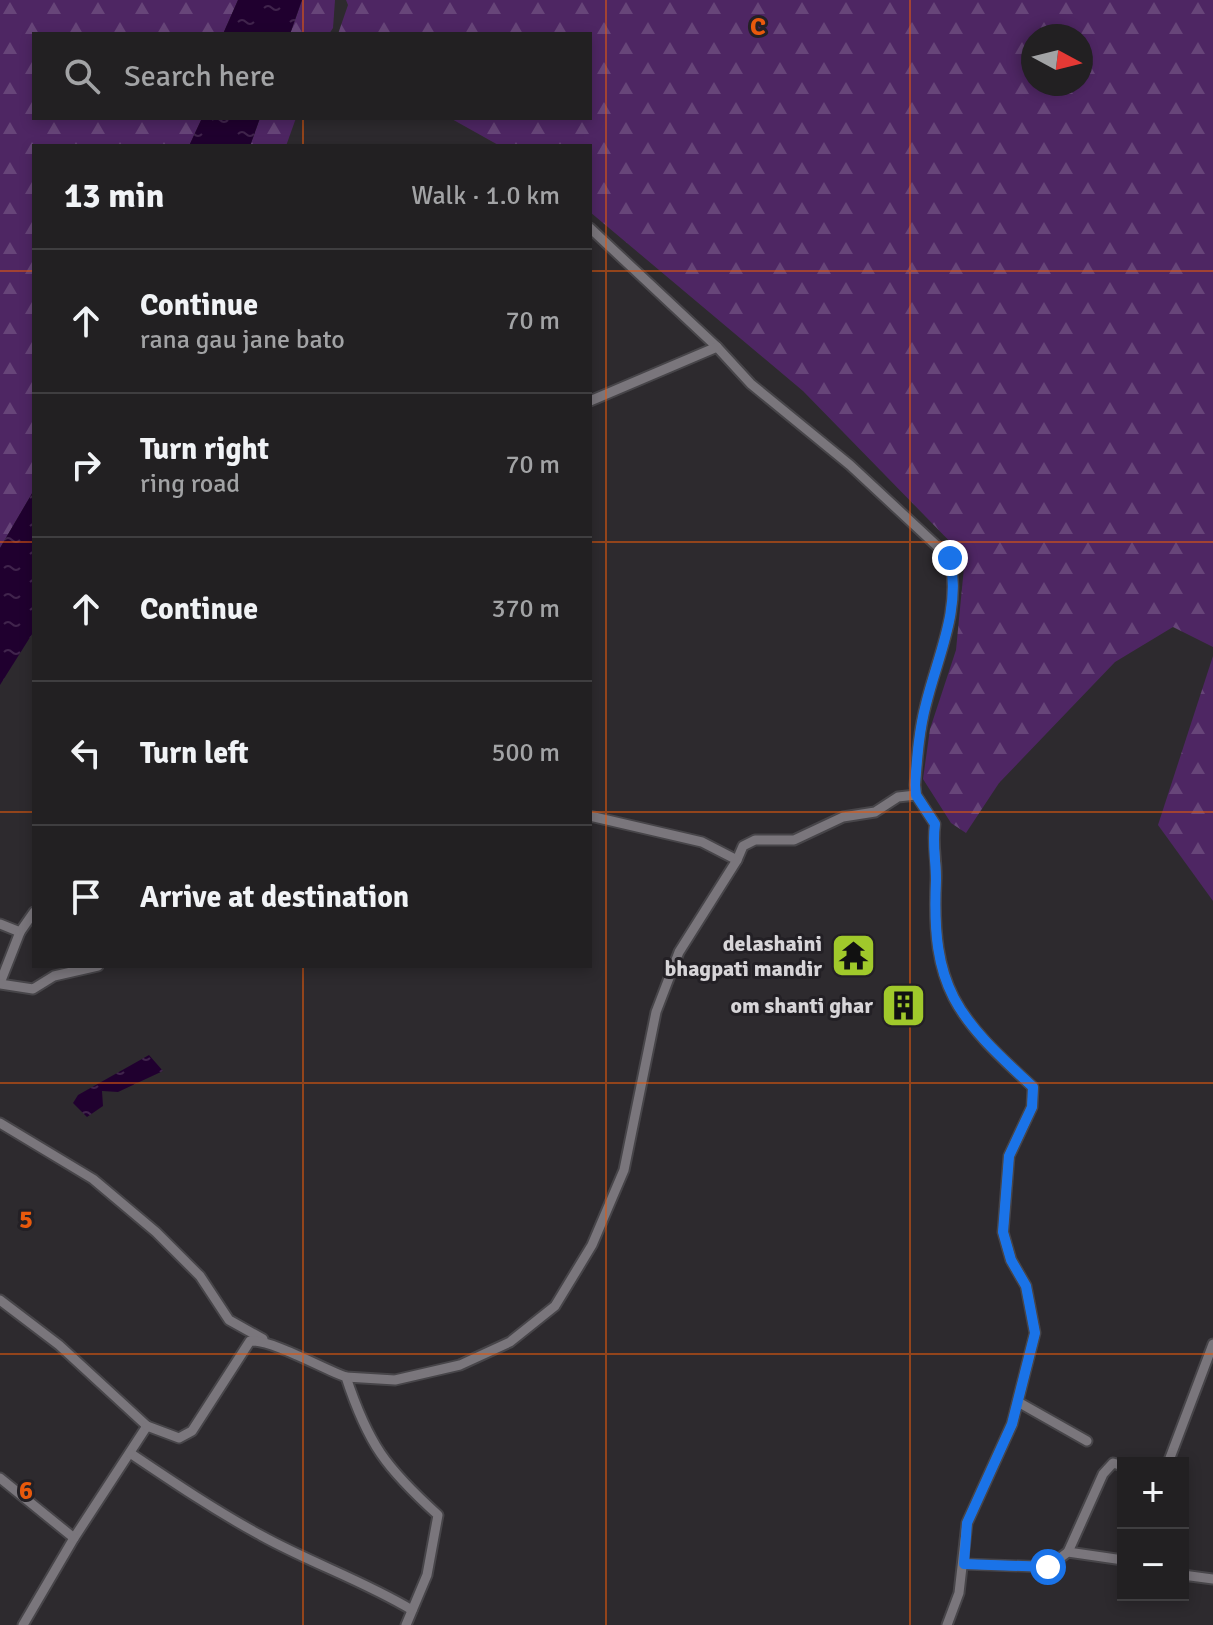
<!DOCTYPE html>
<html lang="en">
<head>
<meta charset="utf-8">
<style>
  :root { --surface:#222022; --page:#2e2d2f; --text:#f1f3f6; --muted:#a2a3a5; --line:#3f3e40 }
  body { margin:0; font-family:Signika,sans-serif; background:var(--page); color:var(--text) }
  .controls { position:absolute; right:24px; bottom:24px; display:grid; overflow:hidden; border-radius:0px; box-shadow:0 4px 12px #0003 }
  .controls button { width:72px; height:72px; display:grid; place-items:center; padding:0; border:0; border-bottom:2px solid var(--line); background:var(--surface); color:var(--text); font:40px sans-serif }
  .compass { position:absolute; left:1021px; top:24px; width:72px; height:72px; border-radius:50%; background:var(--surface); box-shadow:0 4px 12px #0003; rotate:97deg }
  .stop { position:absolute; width:24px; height:24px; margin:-18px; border:6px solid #1a73e8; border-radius:50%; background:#fff }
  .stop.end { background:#1a73e8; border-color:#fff; box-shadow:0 2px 8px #0008 }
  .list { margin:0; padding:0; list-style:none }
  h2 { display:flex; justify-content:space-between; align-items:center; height:104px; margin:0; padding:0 32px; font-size:34px }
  h2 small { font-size:26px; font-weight:400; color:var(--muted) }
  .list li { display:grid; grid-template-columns:52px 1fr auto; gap:24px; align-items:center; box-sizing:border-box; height:144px; padding:0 32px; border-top:2px solid var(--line) }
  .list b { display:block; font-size:30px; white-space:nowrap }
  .list p { margin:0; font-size:26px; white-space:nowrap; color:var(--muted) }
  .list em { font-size:26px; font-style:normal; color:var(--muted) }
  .icon { flex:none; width:44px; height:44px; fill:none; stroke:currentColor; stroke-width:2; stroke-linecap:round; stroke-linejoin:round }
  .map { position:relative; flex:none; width:1213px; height:1625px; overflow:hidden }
  .search { position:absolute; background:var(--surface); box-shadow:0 4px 12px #0003; left:32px; top:32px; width:560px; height:88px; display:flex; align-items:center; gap:20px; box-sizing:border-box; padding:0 28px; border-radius:0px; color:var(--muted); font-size:30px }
  .panel { position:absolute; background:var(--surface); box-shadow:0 4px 12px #0003; left:32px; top:144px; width:560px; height:824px; border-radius:0px }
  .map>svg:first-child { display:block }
  .forest { fill:url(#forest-firs); fill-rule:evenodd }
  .water { fill:url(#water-ripples) }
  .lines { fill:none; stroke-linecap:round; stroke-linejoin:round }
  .street-casing { stroke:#474549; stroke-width:13 }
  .street { stroke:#7a767c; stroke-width:9 }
  .route { stroke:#1a73e8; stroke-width:10 }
  .grid { fill:none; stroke:#e8590c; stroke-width:2; stroke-opacity:0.55 }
  .labels { text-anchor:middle; stroke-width:6; stroke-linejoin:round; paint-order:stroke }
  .poi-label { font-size:22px; font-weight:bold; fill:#d7d5d8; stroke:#232025; text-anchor:end }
  .grid-label { font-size:26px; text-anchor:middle; font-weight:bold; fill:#e8590c; stroke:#232025; stroke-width:6; stroke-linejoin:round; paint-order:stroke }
</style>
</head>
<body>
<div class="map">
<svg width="1213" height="1625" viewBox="0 0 1213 1625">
  <defs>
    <pattern id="forest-firs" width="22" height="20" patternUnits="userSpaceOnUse" patternTransform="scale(2)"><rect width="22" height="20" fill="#4e2663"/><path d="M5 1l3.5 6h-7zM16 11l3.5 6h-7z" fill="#674579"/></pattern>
    <pattern id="water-ripples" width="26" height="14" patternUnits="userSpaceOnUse" patternTransform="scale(2)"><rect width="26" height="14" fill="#20002f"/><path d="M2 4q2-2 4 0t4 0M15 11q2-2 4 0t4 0" fill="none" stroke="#40244c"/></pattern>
  </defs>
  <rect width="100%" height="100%" fill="#2d2a2e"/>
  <g class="forest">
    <polygon points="0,0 238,0 223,34 34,34 34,118 202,118 189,146 34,146 34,490 0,548"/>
    <polygon points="302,0 335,0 333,28 329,34 290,34"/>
    <path d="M346 0H1213V647L1173 627 1115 662 999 783 966 833 951 823 923 779 930 729 956 650 965 557 803 391 590 212V146H500L450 118H590V34H338L348 5ZM1033 36H1081V84H1033Z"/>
    <polygon points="260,118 296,118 286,146 250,146"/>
    <polygon points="1213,656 1213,901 1158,825"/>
  </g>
  <g class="water">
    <polygon points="238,0 302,0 290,34 223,34"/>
    <polygon points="202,118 260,118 250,146 189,146"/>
    <polygon points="34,490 34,631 0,685 0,548"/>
    <polygon points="149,1055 163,1071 118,1092 102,1091 103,1106 87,1117 73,1103 78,1095"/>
  </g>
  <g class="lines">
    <defs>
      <g id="street">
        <path d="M590 228 717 347 751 384 850 465 950 558C961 611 938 654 926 704 919 730 917 759 915 785L916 795 935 824C932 846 937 860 936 880 931 988 956 1017 1033 1087L1032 1107 1009 1156 1003 1232 1011 1260 1026 1286 1035 1333 1012 1424 967 1523 959 1593 947 1625"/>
        <polyline points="590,401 717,347"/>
        <polyline points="737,860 743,846 755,840 794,840 843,817 875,812 898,797 916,795"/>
        <polyline points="0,924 20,932"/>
        <polyline points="0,983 20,932 34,912"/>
        <polyline points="0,984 33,989 54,976 98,966"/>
        <polyline points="0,1123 93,1179 156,1232 200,1276 229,1320 263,1339"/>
        <polyline points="0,1300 59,1345 147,1426 74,1538 23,1625"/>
        <polyline points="346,1377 395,1380 460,1365 510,1342 555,1306 592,1245 624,1170 656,1012 679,952 737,860 702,842 590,816"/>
        <polyline points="1018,1402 1087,1441"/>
        <path d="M147 1426 179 1438 192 1431 250 1341C273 1340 321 1368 346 1377 368 1444 386 1468 438 1515L427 1575 406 1625"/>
        <path d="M130 1453C173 1482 216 1511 262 1536 311 1563 364 1581 412 1610"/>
        <polyline points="1168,1463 1213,1344"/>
        <polyline points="0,1478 74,1538"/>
        <polyline points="1068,1552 1103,1474 1113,1463 1123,1466"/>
        <polyline points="964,1564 1048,1567 1068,1552 1123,1560"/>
        <polyline points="1183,1575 1213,1579"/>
      </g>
    </defs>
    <use href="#street" class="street-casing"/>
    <use href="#street" class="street"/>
  </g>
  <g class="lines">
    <path class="route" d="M950 558C961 610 938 655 926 704 919 730 917 759 915 785L916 795 935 824C932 845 936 860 936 880 931 989 956 1016 1033 1087L1032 1107 1009 1156 1003 1232 1011 1260 1026 1286 1035 1333 1012 1424 967 1523 964 1564 1048 1567"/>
  </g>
  <path class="grid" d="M303 0V34M606 0V1625M910 0V1625M303 118V146M0 271H34M590 271H1213M0 542H34M590 542H1213M0 812H34M590 812H1213M303 966V1625M0 1083H1213M0 1354H1213"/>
  <defs>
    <symbol id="temple-square" viewBox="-11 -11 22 22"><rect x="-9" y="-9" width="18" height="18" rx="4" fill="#a0c92b" stroke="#232025"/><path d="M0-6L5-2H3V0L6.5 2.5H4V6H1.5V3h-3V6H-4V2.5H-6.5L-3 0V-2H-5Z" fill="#111"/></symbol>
    <symbol id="building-square" viewBox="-11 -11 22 22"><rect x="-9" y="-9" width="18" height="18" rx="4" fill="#a0c92b" stroke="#232025"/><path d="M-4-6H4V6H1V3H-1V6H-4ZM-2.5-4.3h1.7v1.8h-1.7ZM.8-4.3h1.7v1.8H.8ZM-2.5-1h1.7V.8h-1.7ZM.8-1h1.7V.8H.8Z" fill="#111"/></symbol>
  </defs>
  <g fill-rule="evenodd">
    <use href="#temple-square" x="828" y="930" width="51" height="51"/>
    <use href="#building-square" x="878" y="980" width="51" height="51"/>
  </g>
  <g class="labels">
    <g class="poi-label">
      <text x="822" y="951">delashaini<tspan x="822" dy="25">bhagpati mandir</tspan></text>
      <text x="873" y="1013">om shanti ghar</text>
    </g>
  </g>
  <g class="grid-label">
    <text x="758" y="35">C</text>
    <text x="26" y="1228">5</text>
    <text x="26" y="1499">6</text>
  </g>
</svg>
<div class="controls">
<button>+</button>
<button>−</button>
</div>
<svg class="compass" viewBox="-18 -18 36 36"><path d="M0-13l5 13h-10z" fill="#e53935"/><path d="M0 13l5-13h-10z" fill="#a2a3a5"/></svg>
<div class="stop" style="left:1048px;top:1567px"></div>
<div class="stop end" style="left:950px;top:558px"></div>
<div class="search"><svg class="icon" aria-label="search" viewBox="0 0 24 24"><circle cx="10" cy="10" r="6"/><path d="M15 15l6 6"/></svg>Search here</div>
<section class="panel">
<h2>13 min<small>Walk · 1.0 km</small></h2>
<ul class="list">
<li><svg class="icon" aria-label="ahead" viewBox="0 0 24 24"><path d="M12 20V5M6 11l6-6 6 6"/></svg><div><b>Continue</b><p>rana gau jane bato</p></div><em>70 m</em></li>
<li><svg class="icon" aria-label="right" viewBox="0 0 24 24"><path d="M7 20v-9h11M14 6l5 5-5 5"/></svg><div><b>Turn right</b><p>ring road</p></div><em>70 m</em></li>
<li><svg class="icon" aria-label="ahead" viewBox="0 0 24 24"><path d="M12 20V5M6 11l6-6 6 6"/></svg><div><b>Continue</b></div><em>370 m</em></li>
<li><svg class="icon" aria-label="left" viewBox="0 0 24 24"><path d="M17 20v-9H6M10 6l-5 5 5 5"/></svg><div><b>Turn left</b></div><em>500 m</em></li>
<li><svg class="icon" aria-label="arrive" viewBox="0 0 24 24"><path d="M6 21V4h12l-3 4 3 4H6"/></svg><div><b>Arrive at destination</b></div></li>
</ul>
</section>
</div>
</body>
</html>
